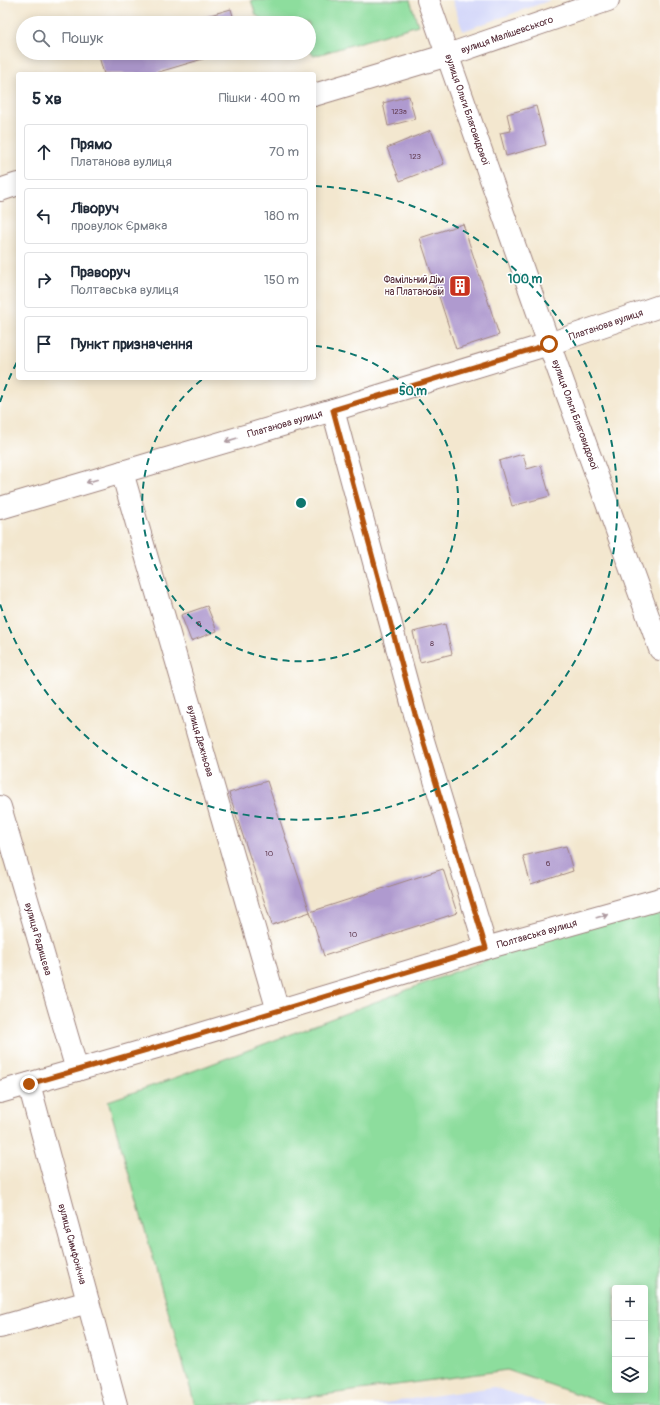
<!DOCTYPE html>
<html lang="uk">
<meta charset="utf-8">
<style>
:root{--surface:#fff;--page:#f6f6f7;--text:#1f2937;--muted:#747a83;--line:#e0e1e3}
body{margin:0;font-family:Pangolin,sans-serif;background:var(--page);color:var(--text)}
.controls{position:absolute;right:12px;bottom:12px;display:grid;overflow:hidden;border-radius:4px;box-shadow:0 2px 10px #0003}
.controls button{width:36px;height:36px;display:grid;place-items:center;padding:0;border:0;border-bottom:1px solid var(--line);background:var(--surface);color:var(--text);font:20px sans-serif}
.stop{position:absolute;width:12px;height:12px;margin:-9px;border:3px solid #b45309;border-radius:50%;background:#fff}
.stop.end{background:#b45309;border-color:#fff;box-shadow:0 1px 4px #0008}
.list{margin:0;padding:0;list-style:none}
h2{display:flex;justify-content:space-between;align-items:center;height:52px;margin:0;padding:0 16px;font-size:17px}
h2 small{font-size:13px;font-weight:400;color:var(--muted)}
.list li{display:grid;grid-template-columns:26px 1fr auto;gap:12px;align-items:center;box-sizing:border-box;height:56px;margin:0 8px 8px;padding:0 8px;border:1px solid var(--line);border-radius:4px}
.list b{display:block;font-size:15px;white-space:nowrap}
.list p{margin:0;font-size:13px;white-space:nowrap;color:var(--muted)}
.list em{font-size:13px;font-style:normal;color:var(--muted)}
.icon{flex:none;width:22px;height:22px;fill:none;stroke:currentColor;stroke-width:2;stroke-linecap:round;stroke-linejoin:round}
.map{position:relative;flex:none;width:660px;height:1405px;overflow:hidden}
.search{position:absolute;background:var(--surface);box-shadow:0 2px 10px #0003;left:16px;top:16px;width:300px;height:44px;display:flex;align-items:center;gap:10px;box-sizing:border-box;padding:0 14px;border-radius:22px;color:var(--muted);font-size:15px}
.panel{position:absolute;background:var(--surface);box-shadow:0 2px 10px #0003;left:16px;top:72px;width:300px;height:308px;border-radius:4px}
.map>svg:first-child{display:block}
.built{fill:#d4d8f9}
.green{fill:#8ddd9d;stroke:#6c7e64;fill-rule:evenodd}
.building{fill:#af9acf}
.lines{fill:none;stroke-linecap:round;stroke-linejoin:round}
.minor-casing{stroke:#9e837d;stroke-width:24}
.minor{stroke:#fff;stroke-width:22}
.oneway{stroke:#ae9aa0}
.route{stroke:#b45309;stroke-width:5}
.ring{fill:none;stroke:#0f766e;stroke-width:2;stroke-dasharray:7 5}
.labels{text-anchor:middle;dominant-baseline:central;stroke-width:3;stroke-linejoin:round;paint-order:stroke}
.number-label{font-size:8px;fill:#633e54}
.street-label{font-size:10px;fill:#4a1f2b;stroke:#fff}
.poi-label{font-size:10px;fill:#4a1f2b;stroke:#fff;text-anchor:end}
.centre{fill:#0f766e;stroke:#fff;stroke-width:2}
.ring-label{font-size:12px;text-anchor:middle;font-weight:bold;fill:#0f766e;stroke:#fff;stroke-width:3;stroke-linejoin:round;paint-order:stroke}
</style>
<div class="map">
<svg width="660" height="1405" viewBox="0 0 660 1405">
<rect width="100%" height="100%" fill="#fff"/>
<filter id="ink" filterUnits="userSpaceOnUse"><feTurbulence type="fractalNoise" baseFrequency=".025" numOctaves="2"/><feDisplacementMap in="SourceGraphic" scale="8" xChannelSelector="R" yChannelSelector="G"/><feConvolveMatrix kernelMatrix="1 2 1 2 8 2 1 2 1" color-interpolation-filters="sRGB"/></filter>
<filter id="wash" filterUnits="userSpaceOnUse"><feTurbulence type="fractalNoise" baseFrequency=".012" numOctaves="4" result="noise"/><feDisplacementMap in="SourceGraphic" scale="16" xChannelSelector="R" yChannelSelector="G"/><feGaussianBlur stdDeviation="0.9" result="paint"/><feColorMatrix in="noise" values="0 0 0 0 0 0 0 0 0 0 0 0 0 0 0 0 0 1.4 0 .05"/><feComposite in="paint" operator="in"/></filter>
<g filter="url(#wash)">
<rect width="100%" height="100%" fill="#f3e7cf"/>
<g class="built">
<polygon points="452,0 551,0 463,31"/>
<polygon points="494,1387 546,1405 371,1405"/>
</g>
<g class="green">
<polygon points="251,0 410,0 418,25 314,56 309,52 309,23 267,23 256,15"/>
<path d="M660 894V1405H609L507 1370 249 1405H195L108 1101 172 1079ZM615 1288H645V1390H615Z"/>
</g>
<g id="blocks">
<g class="building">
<polygon points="231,9 235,23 182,23"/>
<polygon points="98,53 223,53 152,74 104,74"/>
<polygon points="409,96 415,119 388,126 383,103"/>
<polygon points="536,106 546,145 506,156 500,133 511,131 507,114"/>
<polygon points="431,130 444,164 400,181 387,148"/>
<polygon points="463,224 499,335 456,349 420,238"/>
<polygon points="523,454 527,469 541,465 550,496 512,506 499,461"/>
<polygon points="207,606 217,631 191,641 181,615"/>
<polygon points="445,624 452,654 420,662 413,632"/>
<polygon points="267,781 310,912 272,925 229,793"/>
<polygon points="566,846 573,871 531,885 523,856"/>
<polygon points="443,869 457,913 324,956 310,912"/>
</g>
</g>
</g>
<g filter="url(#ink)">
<use href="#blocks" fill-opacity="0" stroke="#9e837d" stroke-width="1"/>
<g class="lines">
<g class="minor-casing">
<g id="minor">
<polyline points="428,0 549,344 660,649"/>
<polyline points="314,95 448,55 608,0"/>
<polyline points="0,190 18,184"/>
<polyline points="333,410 415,714 486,948"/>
<polyline points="122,472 278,1011"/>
<polyline points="0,508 333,410 549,344 660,306"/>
<polyline points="0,807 77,1070"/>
<polyline points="29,1084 116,1405"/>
<polyline points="0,1092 171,1043 486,948 660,899"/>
<polyline points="0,1327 88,1302"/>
</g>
</g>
<use href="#minor" class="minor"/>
</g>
<defs><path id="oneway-shaft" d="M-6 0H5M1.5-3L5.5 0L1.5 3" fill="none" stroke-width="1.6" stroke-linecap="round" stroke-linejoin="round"/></defs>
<g class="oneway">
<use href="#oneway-shaft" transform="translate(231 440) rotate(164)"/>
<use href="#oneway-shaft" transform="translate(92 481) rotate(164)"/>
<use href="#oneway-shaft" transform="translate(602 916) rotate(-16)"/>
</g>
</g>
<g class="lines" filter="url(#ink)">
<polyline class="route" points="29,1084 171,1043 486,948 415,714 333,410 549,344"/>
</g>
<g class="ring">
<path d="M315 346A158 158 0 1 1 204 378"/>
<path d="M0 402A317 317 0 0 1 17 362M315 186A317 317 0 1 1 0 604"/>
</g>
<defs>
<g id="building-square" transform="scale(1.15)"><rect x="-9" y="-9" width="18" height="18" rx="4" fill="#c8321e" stroke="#fff"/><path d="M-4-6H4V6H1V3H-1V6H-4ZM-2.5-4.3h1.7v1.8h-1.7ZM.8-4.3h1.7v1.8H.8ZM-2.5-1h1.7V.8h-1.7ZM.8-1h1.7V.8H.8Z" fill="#fff"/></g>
</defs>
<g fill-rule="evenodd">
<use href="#building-square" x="460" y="286"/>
</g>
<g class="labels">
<g class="number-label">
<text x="399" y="111">123а</text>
<text x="415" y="156">123</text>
<text x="199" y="623">6</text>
<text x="432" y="643">8</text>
<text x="269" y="853">10</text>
<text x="548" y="863">6</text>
<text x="353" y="934">10</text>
</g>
<g class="street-label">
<text transform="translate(507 35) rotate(-19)">вулиця Малішевського</text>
<text transform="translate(467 110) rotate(71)">вулиця Ольги Благовидової</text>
<text transform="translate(606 325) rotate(-19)">Платанова вулиця</text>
<text transform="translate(575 415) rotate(70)">вулиця Ольги Благовидової</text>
<text transform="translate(285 424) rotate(-16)">Платанова вулиця</text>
<text transform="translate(200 741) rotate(74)">вулиця Дежньова</text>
<text transform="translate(537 934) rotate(-16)">Полтавська вулиця</text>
<text transform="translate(38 939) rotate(74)">вулиця Радищєва</text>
<text transform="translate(72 1244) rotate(75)">вулиця Симфонічна</text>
</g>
<g class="poi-label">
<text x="444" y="280">Фамільний Дім<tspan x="444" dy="12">на Платановій</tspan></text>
</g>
</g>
<circle cx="301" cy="503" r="6" class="centre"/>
<g class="ring-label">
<text x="525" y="283">100 m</text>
<text x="413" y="395">50 m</text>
</g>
</svg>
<div class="controls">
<button>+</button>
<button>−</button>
<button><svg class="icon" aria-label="layers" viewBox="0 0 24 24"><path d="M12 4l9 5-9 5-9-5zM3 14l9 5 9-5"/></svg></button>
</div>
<div class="stop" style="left:549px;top:344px"></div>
<div class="stop end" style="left:29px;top:1084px"></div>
<div class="search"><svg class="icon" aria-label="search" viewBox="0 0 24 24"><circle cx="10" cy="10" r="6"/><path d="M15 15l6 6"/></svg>Пошук</div>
<section class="panel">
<h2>5 хв<small>Пішки · 400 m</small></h2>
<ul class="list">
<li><svg class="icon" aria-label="ahead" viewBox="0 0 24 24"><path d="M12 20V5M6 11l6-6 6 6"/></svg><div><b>Прямо</b><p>Платанова вулиця</p></div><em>70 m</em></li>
<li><svg class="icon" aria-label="left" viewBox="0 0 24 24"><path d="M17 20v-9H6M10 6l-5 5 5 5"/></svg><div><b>Ліворуч</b><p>провулок Єрмака</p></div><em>180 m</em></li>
<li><svg class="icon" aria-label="right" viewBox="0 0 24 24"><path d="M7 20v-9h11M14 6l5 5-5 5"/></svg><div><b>Праворуч</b><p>Полтавська вулиця</p></div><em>150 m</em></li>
<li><svg class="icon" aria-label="arrive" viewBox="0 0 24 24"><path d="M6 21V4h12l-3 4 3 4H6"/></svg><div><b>Пункт призначення</b></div></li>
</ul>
</section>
</div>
